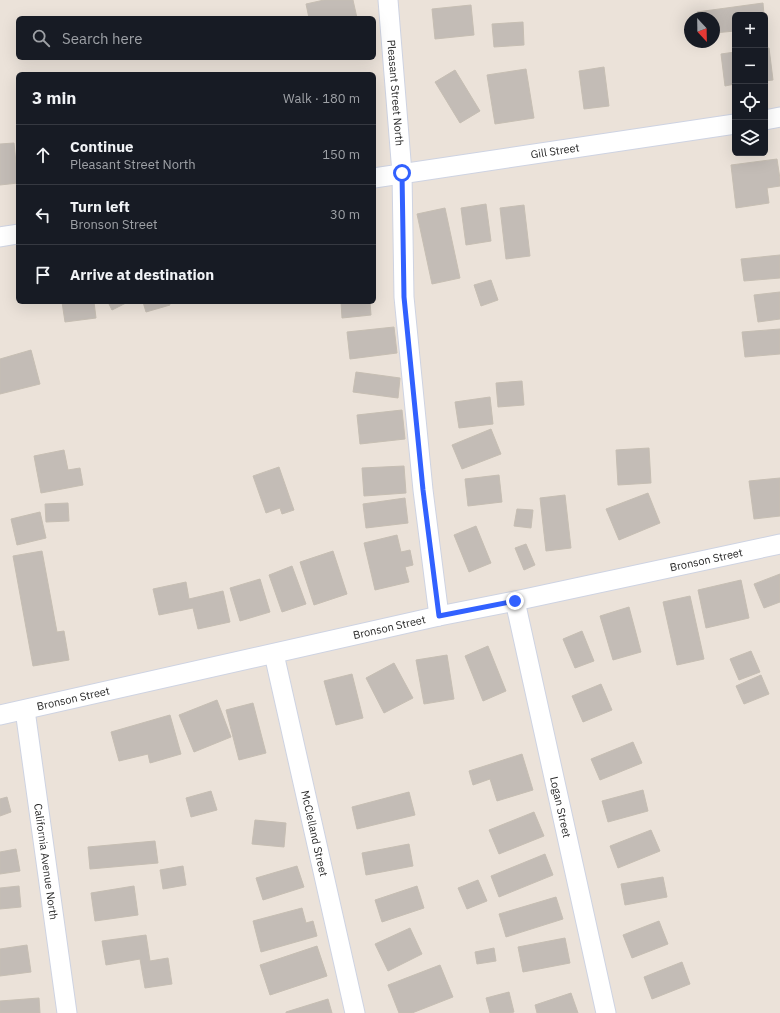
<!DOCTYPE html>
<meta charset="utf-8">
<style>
:root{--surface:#171b24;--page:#242831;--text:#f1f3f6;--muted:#9ea1a6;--line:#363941}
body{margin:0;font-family:"IBM Plex Sans",sans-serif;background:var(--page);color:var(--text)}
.controls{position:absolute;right:12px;top:12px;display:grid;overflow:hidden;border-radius:6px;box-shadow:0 4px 16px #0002}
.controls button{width:36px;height:36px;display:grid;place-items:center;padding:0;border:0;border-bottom:1px solid var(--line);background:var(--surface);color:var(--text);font:20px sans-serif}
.compass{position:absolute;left:684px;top:12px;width:36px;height:36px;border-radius:50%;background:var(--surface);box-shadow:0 4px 16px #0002;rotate:158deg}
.stop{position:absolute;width:12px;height:12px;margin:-9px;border:3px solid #3261ff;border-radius:50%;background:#fff}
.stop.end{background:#3261ff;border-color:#fff;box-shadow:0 1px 4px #0008}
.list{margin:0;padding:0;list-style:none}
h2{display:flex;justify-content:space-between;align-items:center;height:52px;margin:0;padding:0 16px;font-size:17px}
h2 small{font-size:13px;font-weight:400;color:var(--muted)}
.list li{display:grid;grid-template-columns:26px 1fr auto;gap:12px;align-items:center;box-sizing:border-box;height:60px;padding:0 16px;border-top:1px solid var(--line)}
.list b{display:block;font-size:15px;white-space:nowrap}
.list p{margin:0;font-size:13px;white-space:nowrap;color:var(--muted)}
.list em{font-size:13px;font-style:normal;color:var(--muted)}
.icon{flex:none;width:22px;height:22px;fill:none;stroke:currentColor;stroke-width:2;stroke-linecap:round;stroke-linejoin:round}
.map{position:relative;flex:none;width:780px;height:1013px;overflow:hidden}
.search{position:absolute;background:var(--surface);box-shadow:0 4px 16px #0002;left:16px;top:16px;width:360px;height:44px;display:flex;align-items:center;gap:10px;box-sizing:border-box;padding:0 14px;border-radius:6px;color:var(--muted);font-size:15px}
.panel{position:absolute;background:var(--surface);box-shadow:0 4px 16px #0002;left:16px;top:72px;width:360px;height:232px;border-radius:6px}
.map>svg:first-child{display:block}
.building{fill:#c3bcb6;stroke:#c6beb3}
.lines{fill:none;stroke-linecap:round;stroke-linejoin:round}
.minor-casing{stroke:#ced3e2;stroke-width:21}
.minor{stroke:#fff;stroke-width:19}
.route{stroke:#3261ff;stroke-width:5}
.labels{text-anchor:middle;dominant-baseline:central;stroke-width:3;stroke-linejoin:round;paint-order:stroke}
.street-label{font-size:11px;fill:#282828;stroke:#fff}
</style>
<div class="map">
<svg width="780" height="1013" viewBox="0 0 780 1013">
<rect width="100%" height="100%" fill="#ebe2d9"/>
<g class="building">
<polygon points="324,0 353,0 357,18 309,18 306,4"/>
<polygon points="763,3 764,15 735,15 735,31 714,33 714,18 698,18 697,12"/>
<polygon points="471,5 474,35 435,39 432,9"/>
<polygon points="523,22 524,45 494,47 492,24"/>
<polygon points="769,48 773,80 765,81 765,49"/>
<polygon points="735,52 735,84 725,86 721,54"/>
<polygon points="604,67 609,106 584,109 579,71"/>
<polygon points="526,69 534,118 495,124 487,75"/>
<polygon points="455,70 480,111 460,123 435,82"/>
<polygon points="14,143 18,183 0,185 0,144"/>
<polygon points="777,159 780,179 780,186 767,188 769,203 736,208 731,165"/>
<polygon points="486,204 491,241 466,245 461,208"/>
<polygon points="524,205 530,256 506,259 500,208"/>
<polygon points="445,208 460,278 432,284 417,214"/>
<polygon points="780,255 780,278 744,281 741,259"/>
<polygon points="491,280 498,300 481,306 474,285"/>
<polygon points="780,292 780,319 758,322 754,295"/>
<polygon points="62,302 94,302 96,318 65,322"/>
<polygon points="108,302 128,302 112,310"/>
<polygon points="143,302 169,302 170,305 146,312"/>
<polygon points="341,302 370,302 371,315 342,318"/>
<polygon points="394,327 397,353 350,359 347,332"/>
<polygon points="780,329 780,354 745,357 742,332"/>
<polygon points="31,350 40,384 0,394 0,359"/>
<polygon points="356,372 400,378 398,398 353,392"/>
<polygon points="522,381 524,405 498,407 496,383"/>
<polygon points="490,397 493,424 459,428 455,402"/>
<polygon points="402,410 405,439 360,444 357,415"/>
<polygon points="491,429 501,454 462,469 452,445"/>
<polygon points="649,448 651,483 618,485 616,450"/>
<polygon points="64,450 68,470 80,468 83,485 41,493 34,456"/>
<polygon points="404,466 406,493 364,496 362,468"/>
<polygon points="279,467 294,510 282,514 280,508 266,513 253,476"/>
<polygon points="499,475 502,502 468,506 465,479"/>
<polygon points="780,478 780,516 754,519 749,481"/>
<polygon points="648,493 660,523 619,540 606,509"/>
<polygon points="565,495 571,548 546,551 540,498"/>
<polygon points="405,498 408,523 366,528 363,504"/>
<polygon points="68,503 69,521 46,522 45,504"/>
<polygon points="517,509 533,510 531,528 514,526"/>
<polygon points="40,512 46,538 17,545 11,519"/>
<polygon points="476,526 491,563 469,572 454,535"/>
<polygon points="397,535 401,552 410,550 413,565 405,567 409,582 375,590 364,543"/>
<polygon points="526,544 535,565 524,570 515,548"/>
<polygon points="42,551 57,632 64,631 69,660 33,666 13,556"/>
<polygon points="333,551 347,594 314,605 300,562"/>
<polygon points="292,566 306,604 282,612 269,575"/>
<polygon points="780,574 780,602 764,608 754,584"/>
<polygon points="260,579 270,612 240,621 230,588"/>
<polygon points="741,580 749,618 706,628 698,590"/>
<polygon points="186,582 189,599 223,591 230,622 198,629 193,608 159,615 153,589"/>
<polygon points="690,596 704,659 677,665 663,602"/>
<polygon points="629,607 641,652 613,660 600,616"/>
<polygon points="582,631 594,661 575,668 563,639"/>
<polygon points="488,646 506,691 483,701 465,656"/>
<polygon points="751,651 760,672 739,680 730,659"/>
<polygon points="447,655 454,699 424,704 416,660"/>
<polygon points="394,663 413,698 384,713 366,678"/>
<polygon points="352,674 363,718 336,725 324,681"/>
<polygon points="761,675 769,694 744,704 736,686"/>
<polygon points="601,684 612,710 583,722 572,696"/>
<polygon points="217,700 231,737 194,752 179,715"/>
<polygon points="253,703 266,753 239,760 226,710"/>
<polygon points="170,715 181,754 150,763 148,754 119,761 111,732"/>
<polygon points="633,742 642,763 600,780 591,759"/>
<polygon points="522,754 533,790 497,801 490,779 473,785 469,771"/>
<polygon points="643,790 648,811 608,822 602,801"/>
<polygon points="211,791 217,810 191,817 186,798"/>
<polygon points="409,792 415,815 357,829 352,807"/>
<polygon points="7,797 11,812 0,816 0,799"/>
<polygon points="534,812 544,836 499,854 489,830"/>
<polygon points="255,820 286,823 284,847 252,844"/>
<polygon points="651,830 660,851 618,868 610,846"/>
<polygon points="155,841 158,863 90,869 88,847"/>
<polygon points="409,844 413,866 366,875 362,853"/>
<polygon points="16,849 20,871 0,874 0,852"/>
<polygon points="545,854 553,875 499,897 491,876"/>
<polygon points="183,866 186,885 163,889 160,870"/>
<polygon points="297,866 304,887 263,900 256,878"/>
<polygon points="663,877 667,897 625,905 621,884"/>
<polygon points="478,880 487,901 467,909 458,888"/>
<polygon points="19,886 21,907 0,909 0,888"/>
<polygon points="134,886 138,915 95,921 91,893"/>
<polygon points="417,886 424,908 382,922 375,900"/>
<polygon points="556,897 563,919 506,937 499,914"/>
<polygon points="302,908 306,923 313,921 317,936 261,952 253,921"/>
<polygon points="659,921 668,944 632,958 623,935"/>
<polygon points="410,928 422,954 388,971 375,944"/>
<polygon points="146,935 150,961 168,958 172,984 145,988 140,959 106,965 102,941"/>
<polygon points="565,938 570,963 523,972 518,947"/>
<polygon points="27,945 31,972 0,976 0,949"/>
<polygon points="317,946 327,976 270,995 260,965"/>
<polygon points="494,948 496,961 477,964 475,952"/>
<polygon points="682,962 690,984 652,999 644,977"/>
<polygon points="440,965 453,997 412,1013 399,1013 388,985"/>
<polygon points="509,992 514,1012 510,1013 490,1013 486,998"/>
<polygon points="571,993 578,1013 537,1013 535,1005"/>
<polygon points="39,998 40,1013 0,1013 0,1001"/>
<polygon points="328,999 332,1013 286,1013 286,1012"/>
</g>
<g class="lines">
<g class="minor-casing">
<g id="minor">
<path id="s1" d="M388 0 402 173 404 297 423 490 439 616"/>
<polyline points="765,120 780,117"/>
<path id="s2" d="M374 178 735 124"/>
<polyline points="0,237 18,234"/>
<path id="s3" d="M515 601 606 1013"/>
<path id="s4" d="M274 654 355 1013"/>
<path id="s5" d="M25 710 67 1013"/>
<path id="s6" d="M0 715 439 616 515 601 780 544"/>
</g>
</g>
<use href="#minor" class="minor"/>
</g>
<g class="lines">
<polyline class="route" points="402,173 404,297 423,490 439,616 515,601"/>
</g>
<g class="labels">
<g class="street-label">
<text stroke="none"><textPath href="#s1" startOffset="93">Pleasant Street North</textPath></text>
<text stroke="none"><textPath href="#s2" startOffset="183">Gill Street</textPath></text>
<text stroke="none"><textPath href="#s6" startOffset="723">Bronson Street</textPath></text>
<text stroke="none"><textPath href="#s6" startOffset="399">Bronson Street</textPath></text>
<text stroke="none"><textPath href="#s6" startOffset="75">Bronson Street</textPath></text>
<text stroke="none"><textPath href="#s3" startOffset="211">Logan Street</textPath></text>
<text stroke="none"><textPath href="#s4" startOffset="184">McClelland Street</textPath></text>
<text stroke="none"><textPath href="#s5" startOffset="153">California Avenue North</textPath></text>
</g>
</g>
</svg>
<div class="controls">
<button>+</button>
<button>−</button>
<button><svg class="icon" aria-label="locate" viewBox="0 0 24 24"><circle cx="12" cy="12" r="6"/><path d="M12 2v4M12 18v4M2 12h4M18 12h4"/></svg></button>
<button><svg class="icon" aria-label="layers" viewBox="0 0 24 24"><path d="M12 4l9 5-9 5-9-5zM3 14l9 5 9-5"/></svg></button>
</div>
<svg class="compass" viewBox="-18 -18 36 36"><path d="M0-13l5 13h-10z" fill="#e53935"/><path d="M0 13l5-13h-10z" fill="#9ea1a6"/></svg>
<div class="stop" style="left:402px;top:173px"></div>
<div class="stop end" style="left:515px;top:601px"></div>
<div class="search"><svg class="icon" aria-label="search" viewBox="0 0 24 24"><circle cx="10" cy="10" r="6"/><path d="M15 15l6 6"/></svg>Search here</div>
<section class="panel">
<h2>3 min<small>Walk · 180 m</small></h2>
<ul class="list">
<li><svg class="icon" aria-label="ahead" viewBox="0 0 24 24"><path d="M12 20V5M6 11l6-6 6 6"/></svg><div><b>Continue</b><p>Pleasant Street North</p></div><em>150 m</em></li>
<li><svg class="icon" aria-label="left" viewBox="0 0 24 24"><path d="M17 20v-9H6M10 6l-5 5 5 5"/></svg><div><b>Turn left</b><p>Bronson Street</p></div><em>30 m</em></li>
<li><svg class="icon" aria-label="arrive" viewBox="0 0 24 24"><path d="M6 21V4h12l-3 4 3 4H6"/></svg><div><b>Arrive at destination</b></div></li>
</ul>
</section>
</div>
